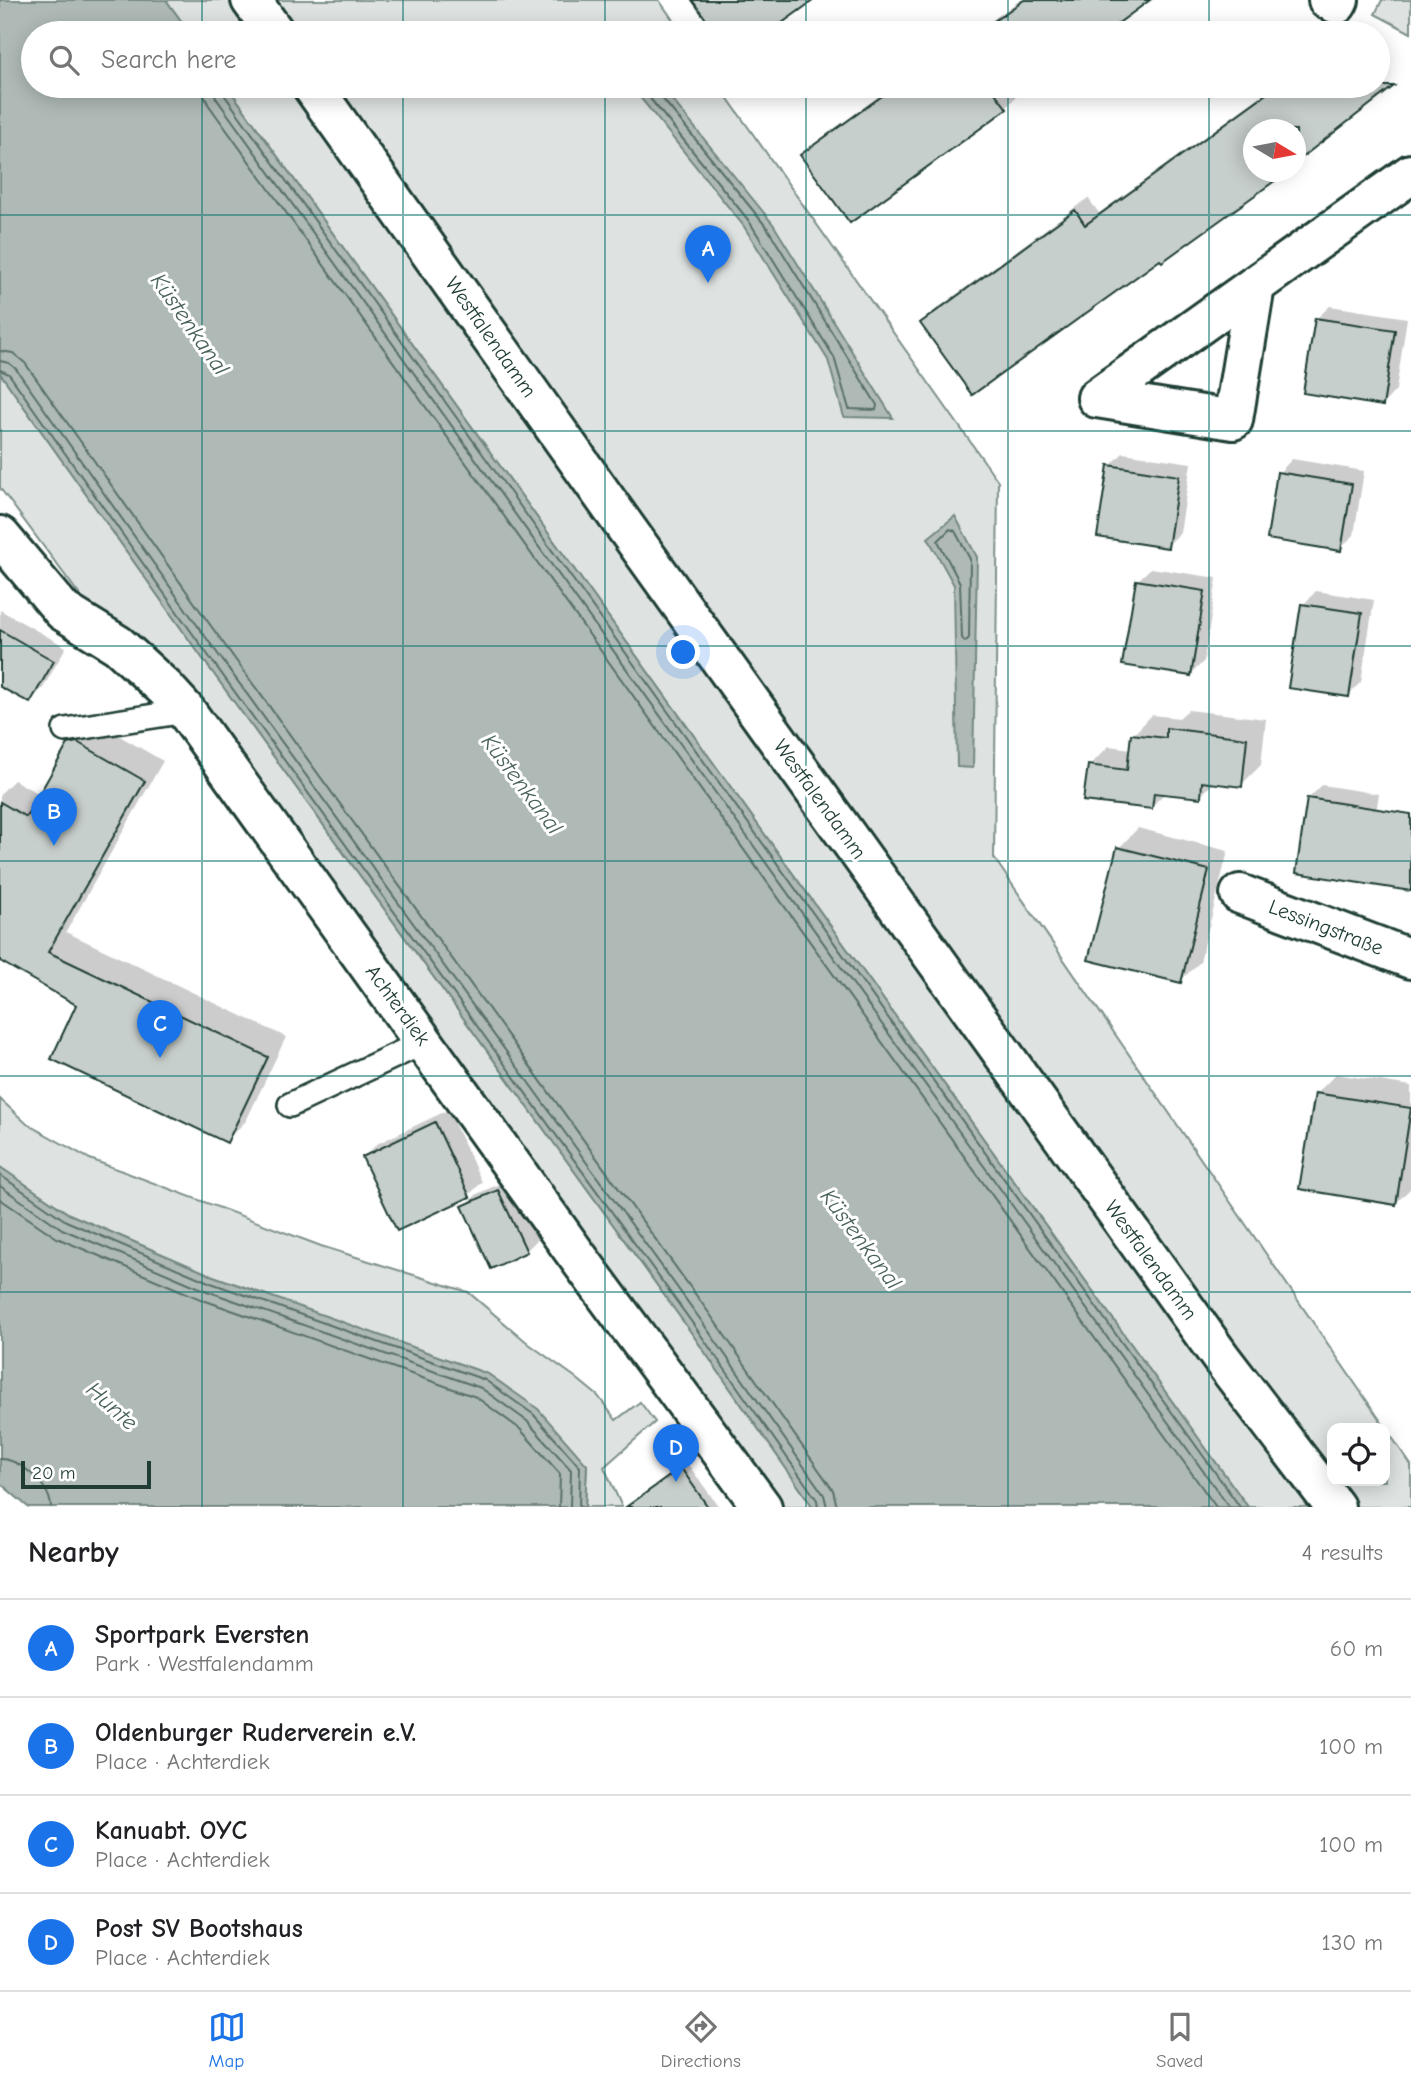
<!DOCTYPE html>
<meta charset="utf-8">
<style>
:root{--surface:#fff;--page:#f6f6f6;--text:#202124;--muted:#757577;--line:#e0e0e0;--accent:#1a73e8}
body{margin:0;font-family:"Comic Neue",sans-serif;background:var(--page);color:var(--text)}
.controls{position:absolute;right:21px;bottom:21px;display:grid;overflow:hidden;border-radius:14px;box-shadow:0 4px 18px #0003}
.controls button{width:63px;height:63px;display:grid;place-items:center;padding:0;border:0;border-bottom:2px solid var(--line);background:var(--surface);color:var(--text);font:35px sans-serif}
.compass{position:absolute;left:1243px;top:119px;width:63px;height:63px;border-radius:50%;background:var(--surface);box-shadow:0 4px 18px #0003;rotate:100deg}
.scale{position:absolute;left:21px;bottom:18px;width:130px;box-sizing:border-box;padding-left:7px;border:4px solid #1f3d34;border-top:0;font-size:19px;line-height:24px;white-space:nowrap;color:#1f3d34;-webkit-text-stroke:5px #fff;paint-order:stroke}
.you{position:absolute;left:684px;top:653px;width:24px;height:24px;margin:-18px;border:5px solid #fff;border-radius:50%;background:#1a73e8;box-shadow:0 0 0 10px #1a73e833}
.badge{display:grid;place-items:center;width:46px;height:46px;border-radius:50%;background:var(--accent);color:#fff;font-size:23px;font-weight:700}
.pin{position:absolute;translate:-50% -58px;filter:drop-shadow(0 2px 4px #0008)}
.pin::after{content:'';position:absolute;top:37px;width:24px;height:21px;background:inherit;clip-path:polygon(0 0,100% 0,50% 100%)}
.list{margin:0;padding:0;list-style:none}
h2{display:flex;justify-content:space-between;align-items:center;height:91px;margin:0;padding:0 28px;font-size:30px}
h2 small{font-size:23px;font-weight:400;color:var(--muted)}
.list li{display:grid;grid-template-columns:46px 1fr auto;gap:21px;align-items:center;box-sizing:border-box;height:98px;padding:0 28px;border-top:2px solid var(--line)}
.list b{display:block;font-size:26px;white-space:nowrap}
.list p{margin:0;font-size:23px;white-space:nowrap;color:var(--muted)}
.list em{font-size:23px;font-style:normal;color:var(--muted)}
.icon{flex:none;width:38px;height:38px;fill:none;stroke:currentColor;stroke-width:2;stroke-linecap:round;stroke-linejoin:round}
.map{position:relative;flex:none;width:1411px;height:1507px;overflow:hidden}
.search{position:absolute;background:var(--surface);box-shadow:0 4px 18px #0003;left:21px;right:21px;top:21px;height:77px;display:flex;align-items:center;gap:18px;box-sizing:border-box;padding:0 24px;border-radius:38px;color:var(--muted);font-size:26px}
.sheet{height:483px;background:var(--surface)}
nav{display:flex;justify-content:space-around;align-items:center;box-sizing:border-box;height:98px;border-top:2px solid var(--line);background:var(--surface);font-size:19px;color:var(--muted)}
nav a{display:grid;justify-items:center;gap:4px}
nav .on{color:var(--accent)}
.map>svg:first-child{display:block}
.green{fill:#dee3e2;stroke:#7e908b;stroke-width:2;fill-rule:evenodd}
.water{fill:#afbab7;stroke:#758883;stroke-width:2}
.shadow{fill:#0003}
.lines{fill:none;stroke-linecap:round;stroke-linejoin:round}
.shore{stroke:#596f68;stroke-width:2}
.building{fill:#c7cfcc;stroke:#1f3d34;stroke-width:2}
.lane-casing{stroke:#1f3d34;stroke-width:28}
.street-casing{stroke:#1f3d34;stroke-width:44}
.secondary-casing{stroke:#1f3d34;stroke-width:44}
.lane{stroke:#fff;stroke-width:23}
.street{stroke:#fff;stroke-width:38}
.secondary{stroke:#fff;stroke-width:38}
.grid{fill:none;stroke:#0f766e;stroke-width:2;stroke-opacity:0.55}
.labels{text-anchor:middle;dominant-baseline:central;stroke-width:6;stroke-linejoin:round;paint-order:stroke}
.street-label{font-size:21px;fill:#1f3d34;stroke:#fff}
.water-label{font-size:23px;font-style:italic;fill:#4a625b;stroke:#fff}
</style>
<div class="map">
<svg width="1411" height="1507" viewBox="0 0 1411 1507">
<rect width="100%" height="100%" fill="#fff"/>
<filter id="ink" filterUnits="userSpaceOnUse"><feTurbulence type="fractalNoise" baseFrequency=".0143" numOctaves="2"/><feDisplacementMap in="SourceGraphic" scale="14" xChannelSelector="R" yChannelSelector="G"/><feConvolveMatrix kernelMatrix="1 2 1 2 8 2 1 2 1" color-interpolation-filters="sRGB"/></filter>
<g filter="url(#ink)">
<g class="green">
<polygon points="166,0 659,0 682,33 190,33"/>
<polygon points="1382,0 1411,0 1411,33 1375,14"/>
<path d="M227 86H719L998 481 994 858 1411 1465V1507H1248ZM1332 1428H1385V1481H1332Z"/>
<polygon points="0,373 190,641 688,1328 813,1507 759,1507 0,488"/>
<polygon points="0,1099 27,1124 90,1159 321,1246 468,1292 529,1344 575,1377 598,1396 616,1420 640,1402 655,1422 604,1467 622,1507 585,1507 587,1465 488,1374 213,1276 69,1214 0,1167"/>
</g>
<g class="water">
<polygon points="0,0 166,0 190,33 33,33 33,86 227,86 1248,1507 813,1507 688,1328 190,641 0,373"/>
<polygon points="631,86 661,86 773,224 893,418 844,417 828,360 743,225"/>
<polygon points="955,516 977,557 973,768 957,767 954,585 928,538"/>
<polygon points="0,1167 69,1214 213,1276 488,1374 538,1409 587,1465 585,1507 28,1507 0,1483"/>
</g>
<g class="shadow">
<polygon points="1020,0 1147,0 1102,33 965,33 972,29 975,33"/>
<polygon points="1378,79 1384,88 1371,101 1296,160 1296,130 1254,130 1254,172 1281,172 1275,178 1160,258 922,323 935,310 1088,198 1099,213 1265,93 1263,91 1268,86 1378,86"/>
<polygon points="893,86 1029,86 1018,94 1006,108 803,155 816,142"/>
<polygon points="1330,306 1407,318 1396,390 1383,404 1316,319"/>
<polygon points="1123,453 1191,463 1180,533 1167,546 1110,466"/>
<polygon points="1292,459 1364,471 1354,535 1340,549 1279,473"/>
<polygon points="1151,568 1217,578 1204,661 1191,674 1137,581"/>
<polygon points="1316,591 1374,600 1361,682 1348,695 1303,605"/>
<polygon points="0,610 66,647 43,688 30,701 0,685"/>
<polygon points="1188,710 1266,719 1261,765 1241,785 1215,782 1200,796 1166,792 1151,807 1089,766 1109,746 1131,749 1133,735 1152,715 1179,718"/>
<polygon points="97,723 163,761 66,932 286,1037 246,1121 226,1141 79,1004 0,959 0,794 14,780 41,795 70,745 90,725"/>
<polygon points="1322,785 1379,794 1367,867 1309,798"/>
<polygon points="1138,828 1228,851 1200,962 1180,981 1119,848"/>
<polygon points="1336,1074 1411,1086 1411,1188 1396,1203 1316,1094"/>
<polygon points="448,1110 482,1182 469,1195 364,1157 377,1144"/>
<polygon points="512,1178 539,1238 526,1251 464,1207 477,1194"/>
<polygon points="687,1463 719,1507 650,1507 643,1497"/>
</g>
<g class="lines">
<g class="shore">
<polyline points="203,86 204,95 208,104 1216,1507"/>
<polyline points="213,86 216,98 1229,1507"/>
<polyline points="222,86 223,93 1240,1507"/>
<polyline points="640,86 749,221 834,357 849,409 876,410 877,405 768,229 658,93 656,86"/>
<polyline points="0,351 13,353 25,363 211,626 709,1313 833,1490 837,1507"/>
<polyline points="0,361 9,363 16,369 202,632 700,1319 824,1495 827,1507"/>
<polyline points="0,370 9,374 195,637 693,1324 817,1500 818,1507"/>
<polygon points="950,529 955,531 970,559 969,638 965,642 962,638 960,583 938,541"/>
<polyline points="0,1175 66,1221 211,1283 485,1380 533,1414 580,1467 579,1507"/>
<polyline points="0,1186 62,1229 207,1291 481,1388 527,1421 571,1470 570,1507"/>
<polyline points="0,1199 57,1238 203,1300 476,1397 520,1429 560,1474 559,1507"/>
<path d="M0 1459C21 1459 50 1486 51 1507"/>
</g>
</g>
<g class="building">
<polygon points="692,0 814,0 768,33 716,33"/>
<polygon points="1024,0 1150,0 1105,33 977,33"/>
<polygon points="896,86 990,86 1007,109 850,223 800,155"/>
<polygon points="1277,86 1394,86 1296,162 1296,130 1254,130 1254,172 1284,172 1275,178 1276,180 1162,262 1160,260 972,395 920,323 1075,210 1085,225"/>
<polygon points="1315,318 1395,330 1383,406 1303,393"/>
<polygon points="1108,465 1179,476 1168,548 1097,537"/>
<polygon points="1277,472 1352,484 1341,551 1267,539"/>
<polygon points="1136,580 1205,591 1191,676 1122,665"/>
<polygon points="1301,604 1362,613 1349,697 1288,688"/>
<polygon points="0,630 54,661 30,703 0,687"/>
<polygon points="1166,728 1247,738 1242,787 1202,782 1201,798 1154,793 1152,809 1083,801 1088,765 1127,770 1131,734 1166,738"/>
<polygon points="77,742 145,781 48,952 268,1057 227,1143 51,1059 76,1005 0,961 0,802 26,817 68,744"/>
<polygon points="1307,798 1411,814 1411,891 1296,873"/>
<polygon points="1117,847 1209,870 1181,983 1088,960"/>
<polygon points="1315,1093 1411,1108 1396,1205 1299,1189"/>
<polygon points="435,1122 470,1197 397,1231 362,1157"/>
<polygon points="498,1190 527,1252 491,1269 462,1206"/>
<polygon points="681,1468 708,1507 626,1507"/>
</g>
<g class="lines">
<g class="lane-casing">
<g id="lane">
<polyline points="65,730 186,711"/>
<polyline points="290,1105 424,1042"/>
</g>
</g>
<g class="street-casing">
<g id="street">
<polyline points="1328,0 1337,4 1339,0"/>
<polyline points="1255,286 1233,420 1097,398 1411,174"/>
<polyline points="0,536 63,611 118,645 165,688 186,711 572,1249 762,1507"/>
<polyline points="1240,894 1411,959"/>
</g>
</g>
<g class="secondary-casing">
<g id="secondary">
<polyline points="251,0 275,33"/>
<polyline points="312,86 616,514 1221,1358 1335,1507"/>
</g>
</g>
<use href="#lane" class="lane"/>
<use href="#street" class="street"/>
<use href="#secondary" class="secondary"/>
</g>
</g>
<path class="grid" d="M202 0V33M403 0V33M605 0V33M806 0V33M1008 0V33M1209 0V33M202 86V1507M403 86V1507M605 86V1507M806 86V1507M1008 86V1507M1209 86V1507M0 215H1411M0 431H1411M0 646H1411M0 861H1411M0 1076H1411M0 1292H1411"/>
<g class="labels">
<g class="street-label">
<text transform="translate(491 337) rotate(55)">Westfalendamm</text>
<text transform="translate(820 799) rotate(54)">Westfalendamm</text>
<text transform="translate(1326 927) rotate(21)">Lessingstraße</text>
<text transform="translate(398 1005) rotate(54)">Achterdiek</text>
<text transform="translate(1151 1260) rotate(54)">Westfalendamm</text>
</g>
<g class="water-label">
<text transform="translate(190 324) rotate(55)">Küstenkanal</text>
<text transform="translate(522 784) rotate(53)">Küstenkanal</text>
<text transform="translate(861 1239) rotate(53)">Küstenkanal</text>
<text transform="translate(112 1406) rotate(42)">Hunte</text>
</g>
</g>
</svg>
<div class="controls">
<button><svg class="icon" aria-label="locate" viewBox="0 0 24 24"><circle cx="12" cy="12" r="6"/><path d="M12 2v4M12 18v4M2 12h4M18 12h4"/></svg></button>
</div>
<svg class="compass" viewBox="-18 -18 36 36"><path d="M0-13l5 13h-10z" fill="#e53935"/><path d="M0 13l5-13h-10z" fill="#757577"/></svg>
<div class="scale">20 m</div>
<div class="you"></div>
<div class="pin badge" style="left:708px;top:283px">A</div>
<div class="pin badge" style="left:54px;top:846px">B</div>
<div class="pin badge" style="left:160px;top:1058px">C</div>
<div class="pin badge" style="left:676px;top:1482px">D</div>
<div class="search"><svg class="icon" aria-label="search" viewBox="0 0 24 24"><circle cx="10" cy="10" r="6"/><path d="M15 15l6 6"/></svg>Search here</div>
</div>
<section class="sheet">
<h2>Nearby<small>4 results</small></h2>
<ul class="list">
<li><span class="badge">A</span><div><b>Sportpark Eversten</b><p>Park · Westfalendamm</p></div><em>60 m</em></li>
<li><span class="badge">B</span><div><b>Oldenburger Ruderverein e.V.</b><p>Place · Achterdiek</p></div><em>100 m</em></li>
<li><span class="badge">C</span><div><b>Kanuabt. OYC</b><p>Place · Achterdiek</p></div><em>100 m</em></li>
<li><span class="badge">D</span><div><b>Post SV Bootshaus</b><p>Place · Achterdiek</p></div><em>130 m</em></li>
</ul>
</section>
<nav>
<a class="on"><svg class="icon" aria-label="map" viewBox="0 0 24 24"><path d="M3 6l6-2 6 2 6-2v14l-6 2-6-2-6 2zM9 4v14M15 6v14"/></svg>Map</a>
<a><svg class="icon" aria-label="directions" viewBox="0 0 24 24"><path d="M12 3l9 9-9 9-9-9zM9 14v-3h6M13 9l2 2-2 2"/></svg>Directions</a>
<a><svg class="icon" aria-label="saved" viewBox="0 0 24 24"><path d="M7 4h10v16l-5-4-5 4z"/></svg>Saved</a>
</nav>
